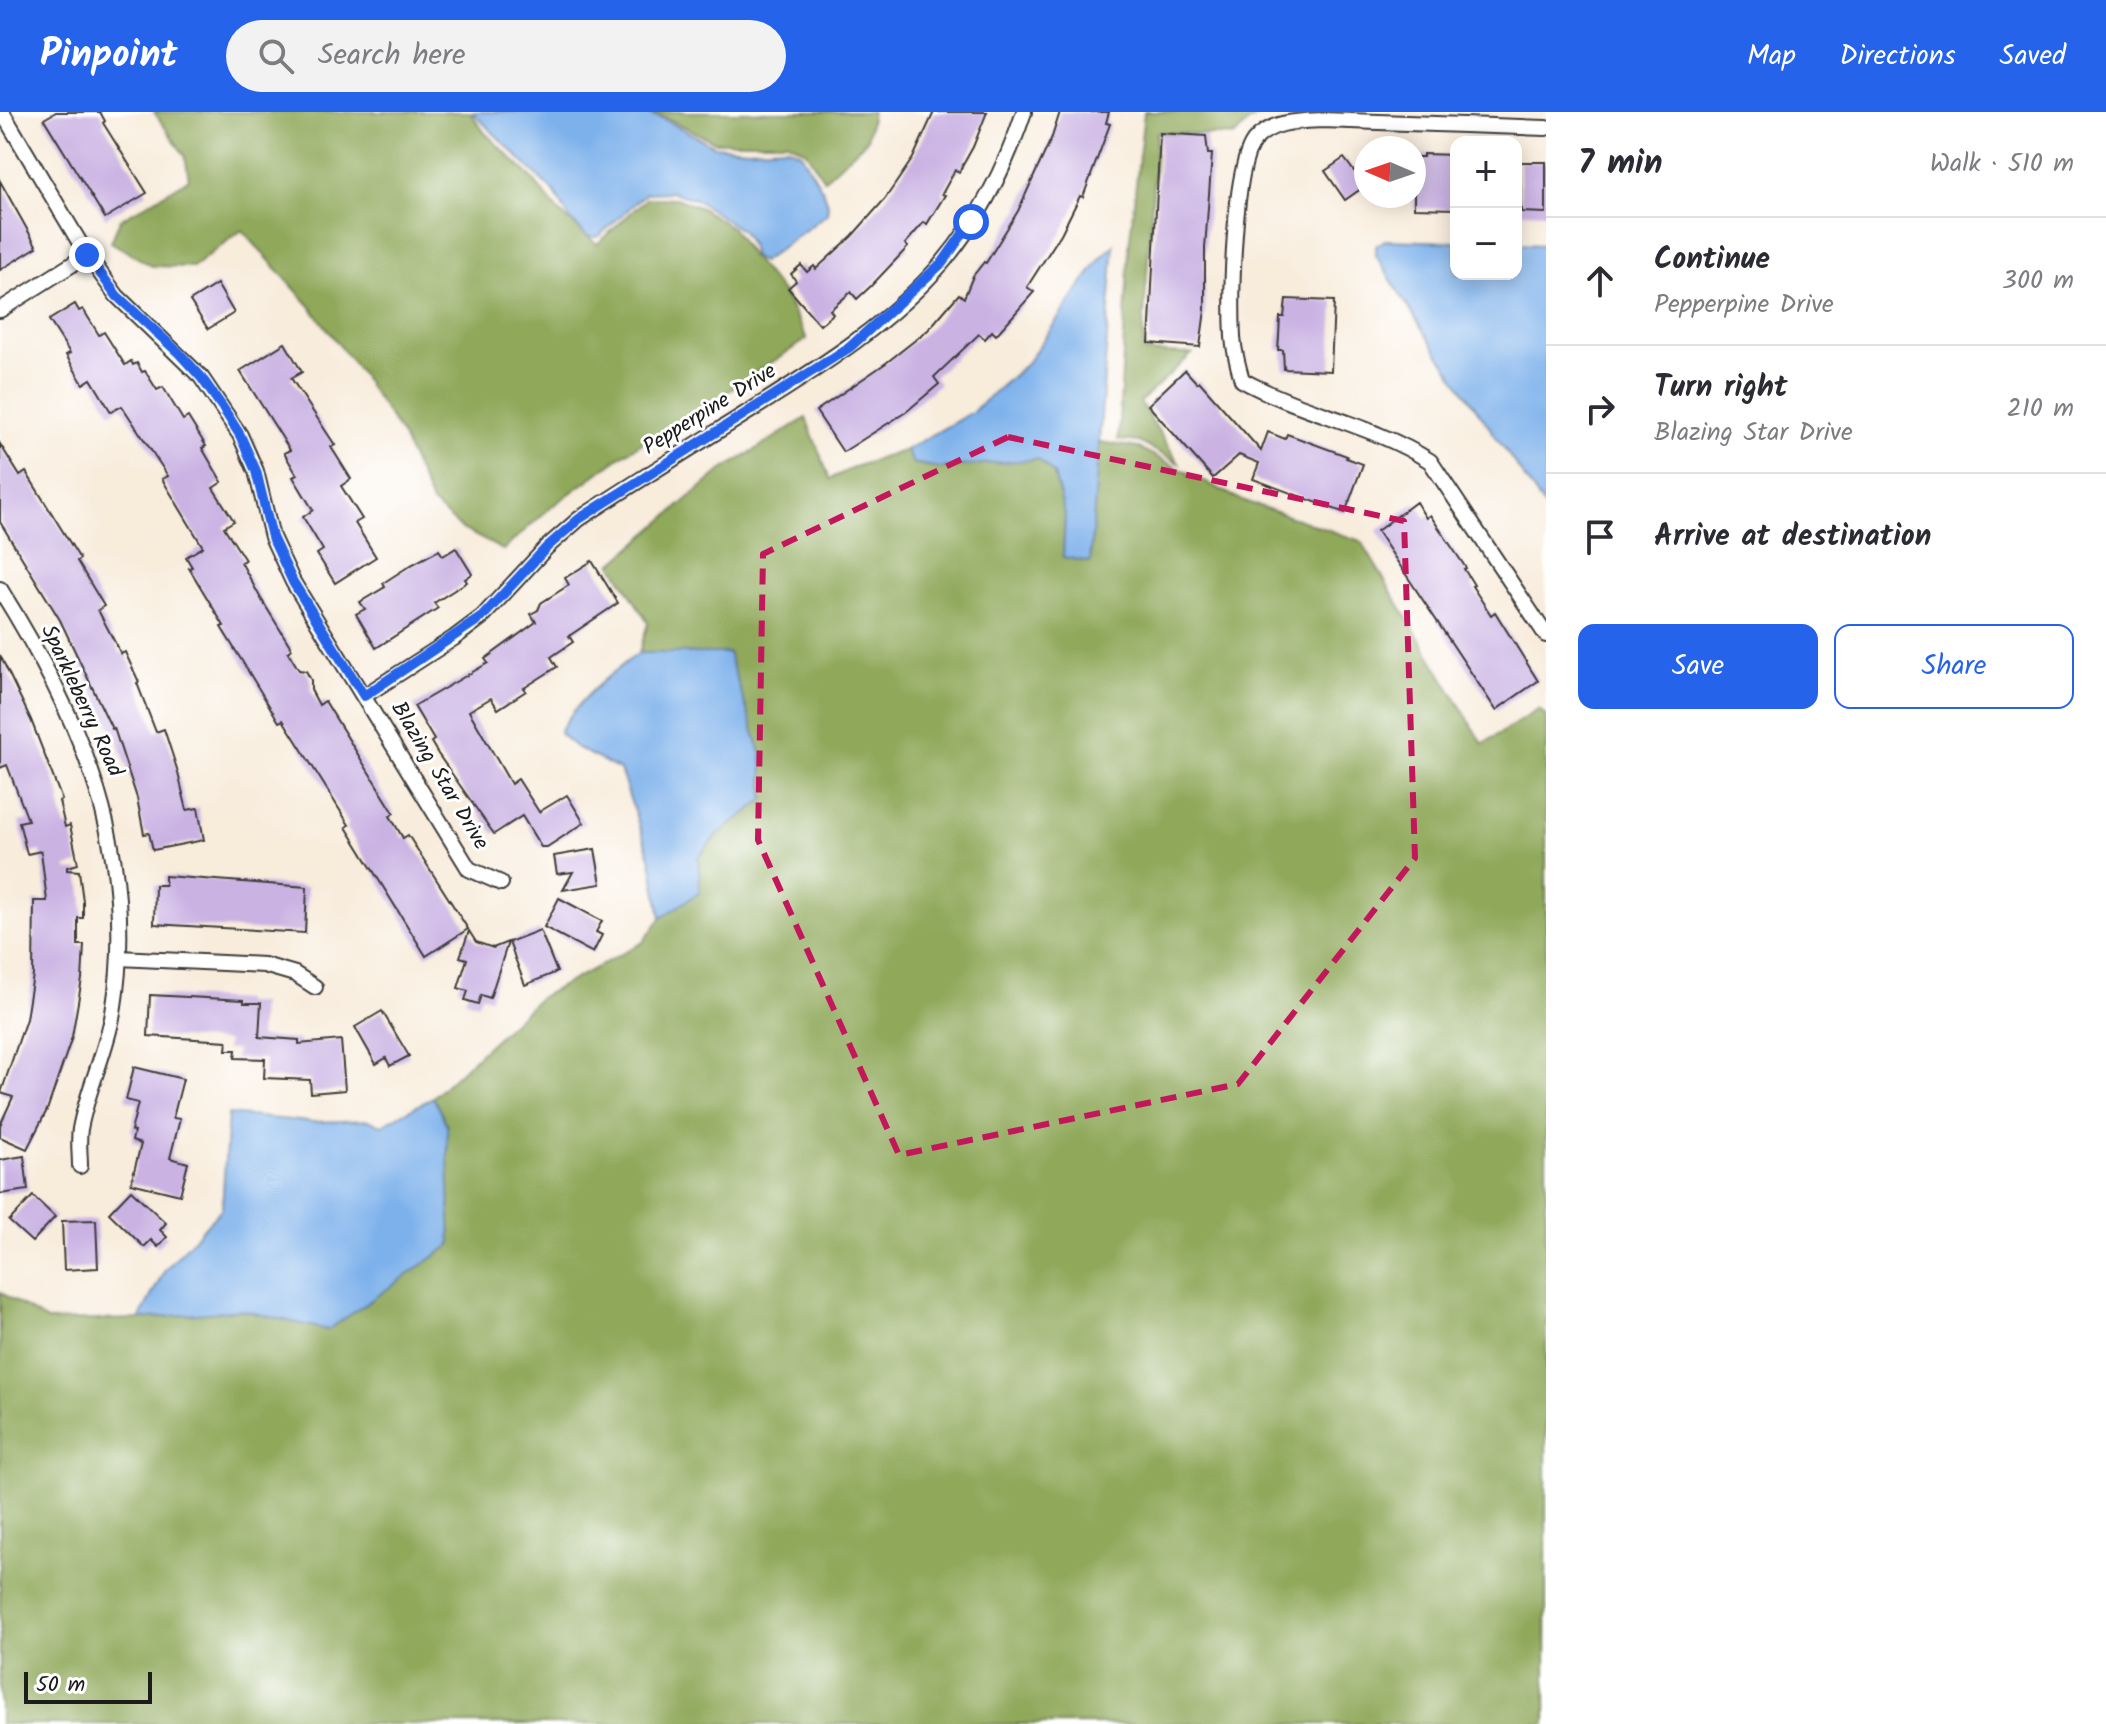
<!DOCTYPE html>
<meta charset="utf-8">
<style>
:root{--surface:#fff;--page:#f2f2f3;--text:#2b2b33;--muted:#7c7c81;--line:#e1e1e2;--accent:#2563eb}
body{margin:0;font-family:Kalam,sans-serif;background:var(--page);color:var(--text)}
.controls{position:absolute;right:24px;top:24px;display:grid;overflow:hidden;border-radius:16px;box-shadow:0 4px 20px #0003}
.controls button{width:72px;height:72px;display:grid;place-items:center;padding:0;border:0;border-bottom:2px solid var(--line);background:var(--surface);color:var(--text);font:40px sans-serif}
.compass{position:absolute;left:1354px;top:24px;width:72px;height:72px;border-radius:50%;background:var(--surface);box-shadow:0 4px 20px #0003;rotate:272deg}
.scale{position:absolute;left:24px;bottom:20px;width:128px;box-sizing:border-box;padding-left:8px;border:4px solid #1c1c1c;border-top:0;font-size:22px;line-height:28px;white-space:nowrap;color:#1c1c1c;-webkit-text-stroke:6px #fff;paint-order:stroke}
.stop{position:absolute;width:24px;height:24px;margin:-18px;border:6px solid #2563eb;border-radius:50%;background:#fff}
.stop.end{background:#2563eb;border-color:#fff;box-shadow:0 2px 8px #0008}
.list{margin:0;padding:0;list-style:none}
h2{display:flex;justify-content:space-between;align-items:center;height:104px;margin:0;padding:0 32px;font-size:34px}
h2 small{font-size:26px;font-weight:400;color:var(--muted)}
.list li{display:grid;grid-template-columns:52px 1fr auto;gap:24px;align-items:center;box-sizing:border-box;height:128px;padding:0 32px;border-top:2px solid var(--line)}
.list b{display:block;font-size:30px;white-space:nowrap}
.list p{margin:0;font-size:26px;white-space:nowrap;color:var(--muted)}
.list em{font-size:26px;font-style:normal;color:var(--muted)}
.actions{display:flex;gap:16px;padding:24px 32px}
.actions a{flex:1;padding:18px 0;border:2px solid var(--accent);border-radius:16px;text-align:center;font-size:28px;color:var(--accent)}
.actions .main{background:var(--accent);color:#fff}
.icon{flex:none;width:44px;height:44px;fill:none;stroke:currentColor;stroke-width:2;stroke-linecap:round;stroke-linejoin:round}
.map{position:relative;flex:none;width:1546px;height:1612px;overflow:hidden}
header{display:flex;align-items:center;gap:48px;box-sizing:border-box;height:112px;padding:0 40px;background:var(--accent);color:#fff}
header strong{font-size:38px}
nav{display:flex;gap:44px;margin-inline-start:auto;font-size:28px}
.search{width:560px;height:72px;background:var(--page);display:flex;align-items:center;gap:20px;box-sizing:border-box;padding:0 28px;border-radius:44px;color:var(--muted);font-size:30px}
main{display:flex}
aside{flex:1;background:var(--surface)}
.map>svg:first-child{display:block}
.forest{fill:#8fa85a;stroke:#56623b;stroke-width:2}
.water{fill:#7db1eb;stroke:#4c6684;stroke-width:2}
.building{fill:#cab2e3}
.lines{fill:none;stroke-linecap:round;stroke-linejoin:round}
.street-casing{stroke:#3d3b39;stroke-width:18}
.street{stroke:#fff;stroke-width:14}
.route{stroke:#2563eb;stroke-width:10}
.marked{fill:none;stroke:#c2185b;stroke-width:6;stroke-dasharray:16 10;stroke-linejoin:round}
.labels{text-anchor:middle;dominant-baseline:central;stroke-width:6;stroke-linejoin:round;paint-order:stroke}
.street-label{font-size:22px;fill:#1c1c1c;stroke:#fff}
</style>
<header>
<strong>Pinpoint</strong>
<div class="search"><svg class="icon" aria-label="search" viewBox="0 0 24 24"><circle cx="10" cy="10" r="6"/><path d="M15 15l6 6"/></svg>Search here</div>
<nav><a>Map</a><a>Directions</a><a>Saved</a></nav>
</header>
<main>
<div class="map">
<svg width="1546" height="1612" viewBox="0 0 1546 1612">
<rect width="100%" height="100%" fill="#fff"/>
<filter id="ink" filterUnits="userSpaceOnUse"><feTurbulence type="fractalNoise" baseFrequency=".0125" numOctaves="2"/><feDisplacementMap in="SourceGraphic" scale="16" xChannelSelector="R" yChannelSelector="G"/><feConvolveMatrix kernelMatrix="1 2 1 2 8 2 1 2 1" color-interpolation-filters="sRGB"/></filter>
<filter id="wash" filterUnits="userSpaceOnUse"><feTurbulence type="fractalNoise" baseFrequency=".006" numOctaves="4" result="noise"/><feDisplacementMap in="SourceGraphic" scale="32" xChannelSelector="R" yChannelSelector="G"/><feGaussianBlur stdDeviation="1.8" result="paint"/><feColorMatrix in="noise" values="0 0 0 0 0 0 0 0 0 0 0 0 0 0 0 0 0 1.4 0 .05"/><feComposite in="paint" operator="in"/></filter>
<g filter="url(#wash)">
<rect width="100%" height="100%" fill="#f8ecdb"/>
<g class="forest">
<polygon points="154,0 470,0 485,21 530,64 560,101 597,132 647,86 676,86 701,96 732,116 751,144 784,182 807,227 723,283 624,342 550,396 503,438 462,417 432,391 401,322 358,258 310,194 242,118 193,155 152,154 111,130 120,108 189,67 185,44"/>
<polygon points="649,0 872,0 867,28 824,68 806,39 788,30 715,30 667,6"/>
<polygon points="1144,0 1265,0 1247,11 1235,24 1157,20 1143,219 1145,240 1192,242 1140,290 1179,351 1139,330 1118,328 1129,135"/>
<polygon points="806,306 830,367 857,354 906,338 913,351 939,356 1038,346 1054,362 1065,403 1063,445 1090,450 1099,330 1139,336 1239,387 1361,429 1483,632 1539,597 1546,604 1546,1612 0,1612 0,1180 47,1209 139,1207 241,1198 328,1218 447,1013 433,985 539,886 642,831 661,806 699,780 698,745 717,723 764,687 728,541 639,541 648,511 612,452 718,361"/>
</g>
<g class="water">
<polygon points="472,0 641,0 664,7 714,34 748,37 788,35 801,41 824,81 828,92 827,102 762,150 753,145 750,132 742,119 695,87 672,80 646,81 598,125 587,124 570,107 555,81"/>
<polygon points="1385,128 1456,130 1456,162 1516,162 1516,132 1546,133 1546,397 1431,231 1376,144 1376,134"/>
<polygon points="1114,133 1090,450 1063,445 1065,403 1054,362 1038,347 939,356 913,351 906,338 972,300 1027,251 1100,147"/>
<path d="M639 541H728L762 644 764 687 717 723 698 745 700 780 661 806 651 748 620 658 577 636 559 621C577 588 609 562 639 541Z"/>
<polygon points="433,985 447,1013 451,1133 328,1218 241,1198 139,1207 165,1158 222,1096 228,1002 312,1010 368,1008 382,1013"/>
</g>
<g id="blocks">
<g class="building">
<polygon points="56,0 100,0 105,9 103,11 147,81 105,106 44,7"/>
<polygon points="934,0 987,0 973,35 959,60 955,58 942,82 945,83 927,112 924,110 905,132 908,135 871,174 857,187 851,180 830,198 833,202 820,213 788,176 796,169 791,162 801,153 807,160 814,154 816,157 852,124 885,87 913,46"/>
<polygon points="1060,0 1109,0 1106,11 1110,12 1083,85 1080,84 1061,122 1027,175 1034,180 996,223 992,219 985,227 979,222 934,265 939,272 906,300 843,340 816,299 886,251 928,218 959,182 964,186 973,164 984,150 986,151 1018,99 1052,25"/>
<polygon points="1160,21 1206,24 1208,42 1212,42 1205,136 1205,198 1200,235 1149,231"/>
<polygon points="1423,42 1456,43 1456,97 1414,96 1414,45 1423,45"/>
<polygon points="1344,46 1365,74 1345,88 1325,59"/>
<polygon points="1520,50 1546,50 1546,101 1521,100"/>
<polygon points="0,69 37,135 0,158"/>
<polygon points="217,172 234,201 208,217 190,189"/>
<polygon points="1286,187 1334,189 1331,259 1284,257 1283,238 1278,238 1279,224 1280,205 1284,205"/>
<polygon points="75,192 79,199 83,197 99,223 104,220 125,253 131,249 133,253 137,251 142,260 145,259 157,278 163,275 183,308 188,305 206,334 202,336 222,370 213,376 234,409 224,415 245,448 241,450 260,485 292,537 288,540 299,558 306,559 311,568 311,578 319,593 325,589 394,701 390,704 403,726 408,723 468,817 426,844 346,715 349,713 328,679 283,608 279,610 242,549 221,515 224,514 189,456 192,455 186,445 203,435 162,367 168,364 122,294 111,300 91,267 83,272 66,243 70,241 49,208"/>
<polygon points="285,231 302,260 291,266 335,333 331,335 351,367 341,374 362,407 355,411 376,445 335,471 317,442 323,438 303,405 313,398 293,365 297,363 284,341 290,338 240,259"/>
<polygon points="1185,258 1197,271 1199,269 1261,339 1268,320 1285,327 1287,322 1347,344 1346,346 1363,352 1345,401 1253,367 1259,351 1239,343 1213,366 1148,293"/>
<polygon points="0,332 20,364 26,360 80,447 77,449 104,494 98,498 121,542 125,540 139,570 137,571 156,620 164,617 177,657 187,698 198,696 204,728 153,738 149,721 144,722 137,686 114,616 112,617 60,508 0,410"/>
<polygon points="1416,390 1426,406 1430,403 1466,456 1464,457 1474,473 1472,474 1491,503 1495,500 1538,569 1496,598 1377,419"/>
<polygon points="456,436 472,462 465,467 467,470 434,491 438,496 376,536 356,502 365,497 360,490 385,475 383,471 411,453 439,438 443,444"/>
<polygon points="592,449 618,491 569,524 573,530 551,545 557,555 524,576 526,579 498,597 491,586 469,599 511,672 518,667 539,700 567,683 584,711 547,735 541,735 522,704 494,722 438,642 431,630 434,628 414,594 488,551 485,547 536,510 531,502 538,498 541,491 569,473 565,466"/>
<polygon points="0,543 31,608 62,688 59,689 65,715 70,713 78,752 67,755 67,758 79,759 83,789 83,806 78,806 78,833 84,833 82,867 72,925 47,998 27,1037 0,1025 0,1013 13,985 1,981 26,907 33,863 34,789 47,789 41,739 27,742 19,710 28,708 7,653 0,656"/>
<polygon points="595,737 601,772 563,778 573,760 557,762 554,744"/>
<polygon points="165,764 307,775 305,821 154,812 155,773 165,773"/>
<polygon points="559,786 602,809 596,820 602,823 593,841 544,815"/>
<polygon points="540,818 557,860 525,873 509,830"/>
<polygon points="469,819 476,830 493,836 508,830 490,886 481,883 478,892 465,888 468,879 458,876 467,847 460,845"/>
<polygon points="150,883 244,888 244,891 261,891 259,925 299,928 299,932 341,928 345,978 311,981 310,968 264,966 265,947 235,946 236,938 226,938 227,929 148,924"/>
<polygon points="382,899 409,944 390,954 386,946 376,952 355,915"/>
<polygon points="134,955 183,967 173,1006 180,1007 170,1046 188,1051 180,1083 131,1071 141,1032 132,1029 134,1020 131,1019 138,991 126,988"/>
<polygon points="24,1044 28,1078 0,1082 0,1048"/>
<polygon points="131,1078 166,1111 160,1118 167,1125 158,1135 151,1128 144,1135 109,1101"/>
<polygon points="33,1084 55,1105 32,1130 9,1109"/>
<polygon points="96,1108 98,1156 64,1158 62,1109"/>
</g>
</g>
</g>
<g filter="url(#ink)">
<use href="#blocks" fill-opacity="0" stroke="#3d3b39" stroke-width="2"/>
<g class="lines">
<g class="street-casing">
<g id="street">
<polyline points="2,0 87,143 117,184 201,265 240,323 256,359 272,425 293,470 469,757 501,771"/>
<path d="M1546 16 1322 8C1299 9 1270 9 1254 29 1233 56 1231 188 1233 225 1234 239 1238 254 1242 268 1302 301 1372 312 1430 349L1546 523"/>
<polyline points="0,198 87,143"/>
<path d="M0 477C83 610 139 741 113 901 106 941 87 978 80 1017 78 1029 80 1042 80 1054"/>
<path d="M364 584 454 526 482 505 547 435 579 407C634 371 689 337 745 302 815 258 888 214 943 150 980 106 1006 54 1024 0"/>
<polyline points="119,846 264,853 295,862 315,875"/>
</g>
</g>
<use href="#street" class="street"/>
</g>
</g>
<g class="lines" filter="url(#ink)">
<polyline class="route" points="87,143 117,184 179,241 201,265 223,296 240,323 256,359 272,425 293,470 364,584 482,505 547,435 579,407 850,235 943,150 971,110"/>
</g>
<path class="marked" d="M1008 325 1404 409 1415 746 1238 972 899 1043 758 728 763 442Z"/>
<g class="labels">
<g class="street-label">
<text transform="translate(710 298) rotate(-32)">Pepperpine Drive</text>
<text transform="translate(81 589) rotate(65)">Sparkleberry Road</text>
<text transform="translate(439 664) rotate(59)">Blazing Star Drive</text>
</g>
</g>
</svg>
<div class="controls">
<button>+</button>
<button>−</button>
</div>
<svg class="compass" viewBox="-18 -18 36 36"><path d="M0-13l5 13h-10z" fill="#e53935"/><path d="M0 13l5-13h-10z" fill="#7c7c81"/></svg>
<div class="scale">50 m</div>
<div class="stop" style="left:971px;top:110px"></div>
<div class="stop end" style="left:87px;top:143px"></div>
</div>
<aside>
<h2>7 min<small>Walk · 510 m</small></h2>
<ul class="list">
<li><svg class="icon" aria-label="ahead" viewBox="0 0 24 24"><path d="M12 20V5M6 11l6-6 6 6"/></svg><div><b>Continue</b><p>Pepperpine Drive</p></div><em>300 m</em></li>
<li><svg class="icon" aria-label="right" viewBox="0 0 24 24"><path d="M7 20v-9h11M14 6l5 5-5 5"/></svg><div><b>Turn right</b><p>Blazing Star Drive</p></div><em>210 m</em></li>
<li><svg class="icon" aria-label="arrive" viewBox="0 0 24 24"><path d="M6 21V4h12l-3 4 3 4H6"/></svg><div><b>Arrive at destination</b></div></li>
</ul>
<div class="actions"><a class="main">Save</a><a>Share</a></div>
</aside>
</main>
